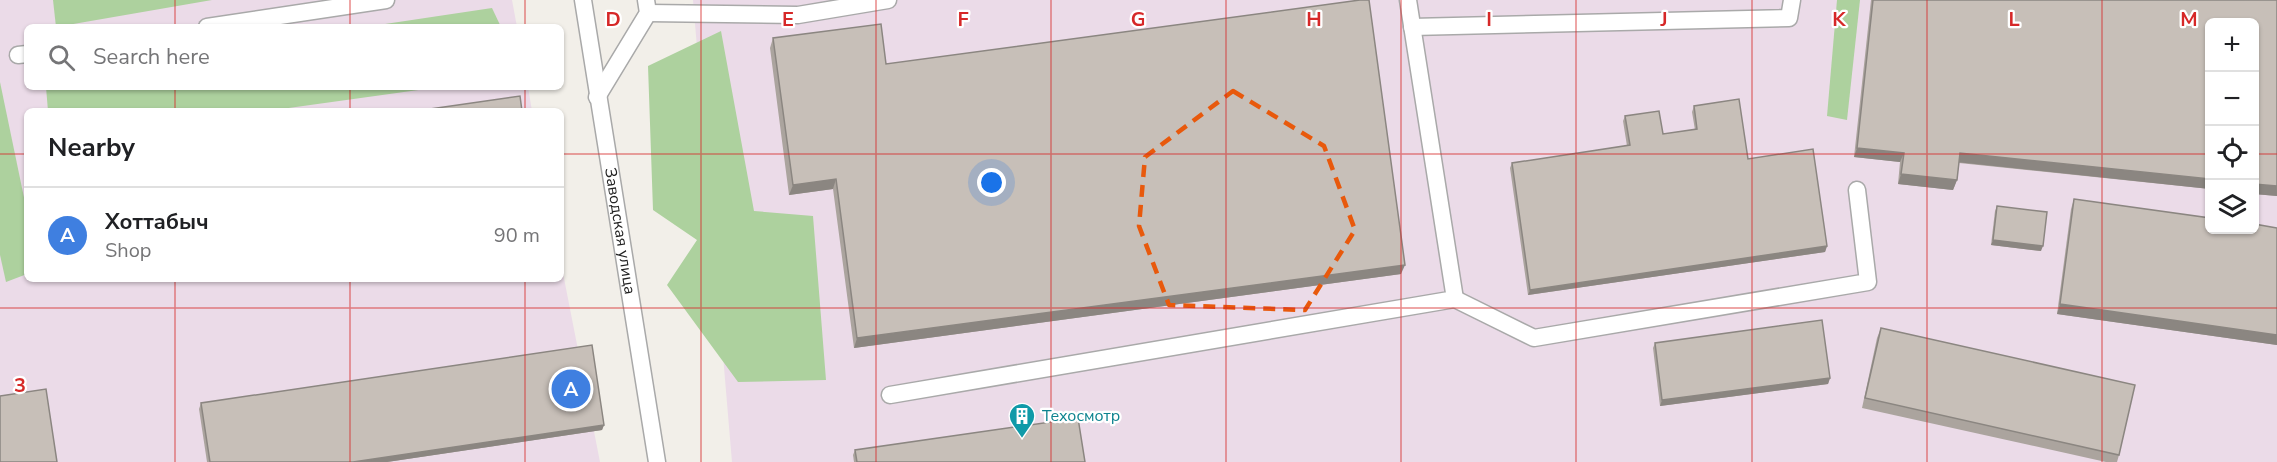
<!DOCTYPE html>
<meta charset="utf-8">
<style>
:root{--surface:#fff;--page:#f2f2f2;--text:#202124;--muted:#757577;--line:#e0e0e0;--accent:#db2777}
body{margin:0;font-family:"Nunito Sans",sans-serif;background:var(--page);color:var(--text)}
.controls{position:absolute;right:18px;top:18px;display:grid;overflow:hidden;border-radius:9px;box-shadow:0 2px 4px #0004}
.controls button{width:54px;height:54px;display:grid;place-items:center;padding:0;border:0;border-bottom:2px solid var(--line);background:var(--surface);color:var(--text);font:30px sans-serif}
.you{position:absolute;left:992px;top:183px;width:21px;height:21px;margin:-15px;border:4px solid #fff;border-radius:50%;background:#1a73e8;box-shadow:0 0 0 9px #1a73e833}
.badge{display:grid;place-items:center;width:39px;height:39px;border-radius:50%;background:var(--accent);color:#fff;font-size:20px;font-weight:700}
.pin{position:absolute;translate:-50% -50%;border:3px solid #fff;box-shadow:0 2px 6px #0006}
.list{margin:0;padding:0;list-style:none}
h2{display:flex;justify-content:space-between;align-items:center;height:78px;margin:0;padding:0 24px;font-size:26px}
h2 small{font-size:20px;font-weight:400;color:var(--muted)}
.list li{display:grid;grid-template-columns:39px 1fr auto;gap:18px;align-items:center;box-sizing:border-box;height:96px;padding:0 24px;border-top:2px solid var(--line)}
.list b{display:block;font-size:22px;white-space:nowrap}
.list p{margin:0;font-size:20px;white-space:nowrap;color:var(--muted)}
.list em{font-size:20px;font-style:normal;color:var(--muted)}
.icon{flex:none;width:33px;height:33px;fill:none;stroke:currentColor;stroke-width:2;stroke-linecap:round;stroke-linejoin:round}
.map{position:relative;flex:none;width:2277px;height:462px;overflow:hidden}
.search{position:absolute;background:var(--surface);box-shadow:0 2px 4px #0004;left:24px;top:24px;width:540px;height:66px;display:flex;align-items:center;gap:15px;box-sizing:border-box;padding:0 21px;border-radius:9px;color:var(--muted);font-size:22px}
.panel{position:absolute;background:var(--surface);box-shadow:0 2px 4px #0004;left:24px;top:108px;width:540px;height:174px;border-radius:9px}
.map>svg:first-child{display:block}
.industrial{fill:#ebdbe8;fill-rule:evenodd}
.forest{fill:#add19e}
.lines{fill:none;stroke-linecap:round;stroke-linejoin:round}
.service-casing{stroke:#a9a9a9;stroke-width:19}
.service{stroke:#fff;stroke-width:16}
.wall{fill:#aba49e}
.shaded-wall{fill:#8b8681}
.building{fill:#c7bfb8;stroke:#8b8681;stroke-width:1.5}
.marked{fill:none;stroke:#e8590c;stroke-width:4.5;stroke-dasharray:12 8;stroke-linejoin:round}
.grid{fill:none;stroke:#d62828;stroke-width:1.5;stroke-opacity:0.55}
.labels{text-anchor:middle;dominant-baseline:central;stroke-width:4.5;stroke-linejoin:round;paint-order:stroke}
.street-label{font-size:16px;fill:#222;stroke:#fff}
.culture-label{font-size:16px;fill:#0d838f;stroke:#fff;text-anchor:start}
.grid-label{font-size:20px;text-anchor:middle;font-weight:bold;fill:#d62828;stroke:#fff;stroke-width:4.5;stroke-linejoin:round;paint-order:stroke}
</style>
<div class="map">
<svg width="2277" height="462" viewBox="0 0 2277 462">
<rect width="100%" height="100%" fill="#f2efe9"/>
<g class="industrial">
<polygon points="0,0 512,0 517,27 27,27 27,87 528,87 532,111 27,111 27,279 561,279 561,263 600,462 0,462"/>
<path d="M693 0H2277V462H732ZM2210 22H2254V230H2210Z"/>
</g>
<g class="forest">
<polygon points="53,0 212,0 56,27"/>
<polygon points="1837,0 1860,0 1847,120 1827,116"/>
<polygon points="492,8 501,27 365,27"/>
<polygon points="721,31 754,211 813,216 826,380 738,382 667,285 697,240 653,210 648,66"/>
<polygon points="0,82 27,212 27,274 6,282 0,255"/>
<polygon points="46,87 440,87 267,111 48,111"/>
</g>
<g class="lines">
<g class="service-casing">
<g id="service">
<path id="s1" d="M583 0 657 462"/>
<polyline points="648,13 798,15 888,0"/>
<polyline points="207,27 386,0"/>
<polyline points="1412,27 1789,18 1792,0"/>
<polyline points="18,55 27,54"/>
<polyline points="597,97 648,13 646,0"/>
<polyline points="1455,299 1534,338 1868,282 1857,190"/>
<polyline points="890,395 1455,299 1408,0"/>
</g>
</g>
<use href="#service" class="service"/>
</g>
<g class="wall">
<polygon points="1871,0 2277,0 2277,196 2254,194 2254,22 2210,22 2210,189 1959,163 1957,180 1953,190 1898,184 1900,162 1854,157"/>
<polygon points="773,38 886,64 1401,274 854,348 833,189 789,195 770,48"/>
<polygon points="1694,106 1748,159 1827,246 1825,252 1528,295 1510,168 1512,163 1627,146 1623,121 1625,116 1663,134 1695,130 1692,112"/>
<polygon points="2074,199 2277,228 2277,345 2057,314 2071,209"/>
<polygon points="1997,206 2041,251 1991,245 1995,211"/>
<polygon points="1881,328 2119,455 2117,462 2106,462 1862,408 1877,338"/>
<polygon points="1655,343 1830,378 1828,384 1660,406 1653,348"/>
<polygon points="201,403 604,425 602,430 387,462 207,462 199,409"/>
<polygon points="855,450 1085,462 854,462 853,455"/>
</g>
<g class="shaded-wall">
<polygon points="1857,148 1904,153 1900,162 1854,157"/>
<polygon points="1960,153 2210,179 2210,189 1956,162"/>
<polygon points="1901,174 1957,180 1953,190 1898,184"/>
<polygon points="836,179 833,189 789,195 793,185"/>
<polygon points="2254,184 2277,186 2277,196 2254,194"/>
<polygon points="1993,240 2043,246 2041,251 1991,245"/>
<polygon points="1827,246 1825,252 1528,295 1530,290"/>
<polygon points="1405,265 1401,274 854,348 857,338"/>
<polygon points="2060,304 2277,335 2277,345 2057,314"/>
<polygon points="1830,378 1828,384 1660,406 1662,400"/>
<polygon points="604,425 602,430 387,462 353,462"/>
</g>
<g class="building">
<polygon points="1360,0 1369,0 1405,265 857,338 836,179 793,185 773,38 881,24 886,64"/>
<polygon points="1873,0 2277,0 2277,186 2254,184 2254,22 2210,22 2210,179 1960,153 1957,180 1901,174 1904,153 1857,148"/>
<polygon points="520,96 522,111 416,111"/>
<polygon points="1739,99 1748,159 1813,149 1827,246 1530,290 1512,163 1630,145 1625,116 1659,111 1663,134 1697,129 1694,106"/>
<polygon points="2074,199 2210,218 2210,230 2254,230 2254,224 2277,228 2277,335 2060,304"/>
<polygon points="1997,206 2047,212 2043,246 1993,240"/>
<polygon points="1822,320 1830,378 1662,400 1655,343"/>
<polygon points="1881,328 2135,385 2119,455 1865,398"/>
<polygon points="592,345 604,425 353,462 210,462 201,403"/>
<polygon points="46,389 57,462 0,462 0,396"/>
<polygon points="1078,418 1085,462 857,462 855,450"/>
</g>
<path class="marked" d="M1233 91 1324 146 1355 230 1305 310 1169 305 1139 226 1145 157Z"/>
<path class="grid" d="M175 0V27M350 0V27M525 0V27M701 0V462M876 0V462M1051 0V462M1226 0V462M1401 0V462M1576 0V462M1752 0V462M1927 0V462M2102 0V462M175 87V111M350 87V111M525 87V111M0 154H27M561 154H2210M2254 154H2277M175 279V462M350 279V462M525 279V462M0 308H2277"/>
<defs>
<g id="building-pin" transform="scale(1.35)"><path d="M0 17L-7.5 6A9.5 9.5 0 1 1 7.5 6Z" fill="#0f9aa8" stroke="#fff"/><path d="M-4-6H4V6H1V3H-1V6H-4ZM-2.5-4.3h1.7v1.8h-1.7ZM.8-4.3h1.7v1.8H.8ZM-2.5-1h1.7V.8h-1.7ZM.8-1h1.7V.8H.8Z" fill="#fff"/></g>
</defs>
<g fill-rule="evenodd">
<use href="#building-pin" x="1022" y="416"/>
</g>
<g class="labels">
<g class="street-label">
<text stroke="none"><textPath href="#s1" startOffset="234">Заводская улица</textPath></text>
</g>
<g class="culture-label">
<text x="1042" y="416">Техосмотр</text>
</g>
</g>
<g class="grid-label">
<text x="613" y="26">D</text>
<text x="788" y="26">E</text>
<text x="963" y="26">F</text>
<text x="1138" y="26">G</text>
<text x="1314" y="26">H</text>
<text x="1489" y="26">I</text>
<text x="1664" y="26">J</text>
<text x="1839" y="26">K</text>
<text x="2014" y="26">L</text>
<text x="2189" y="26">M</text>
<text x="20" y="392">3</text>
</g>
</svg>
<div class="controls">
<button>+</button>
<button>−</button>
<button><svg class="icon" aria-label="locate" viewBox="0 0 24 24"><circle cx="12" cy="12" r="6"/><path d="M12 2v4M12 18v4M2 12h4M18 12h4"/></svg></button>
<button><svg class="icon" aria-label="layers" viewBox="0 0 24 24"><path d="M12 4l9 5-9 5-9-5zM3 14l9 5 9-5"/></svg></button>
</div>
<div class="you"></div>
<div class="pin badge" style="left:571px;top:389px;background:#3f7fe0">A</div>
<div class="search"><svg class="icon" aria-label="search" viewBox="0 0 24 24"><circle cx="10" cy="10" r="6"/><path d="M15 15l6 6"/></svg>Search here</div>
<section class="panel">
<h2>Nearby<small></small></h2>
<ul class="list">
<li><span class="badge" style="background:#3f7fe0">A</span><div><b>Хоттабыч</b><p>Shop</p></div><em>90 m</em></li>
</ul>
</section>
</div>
